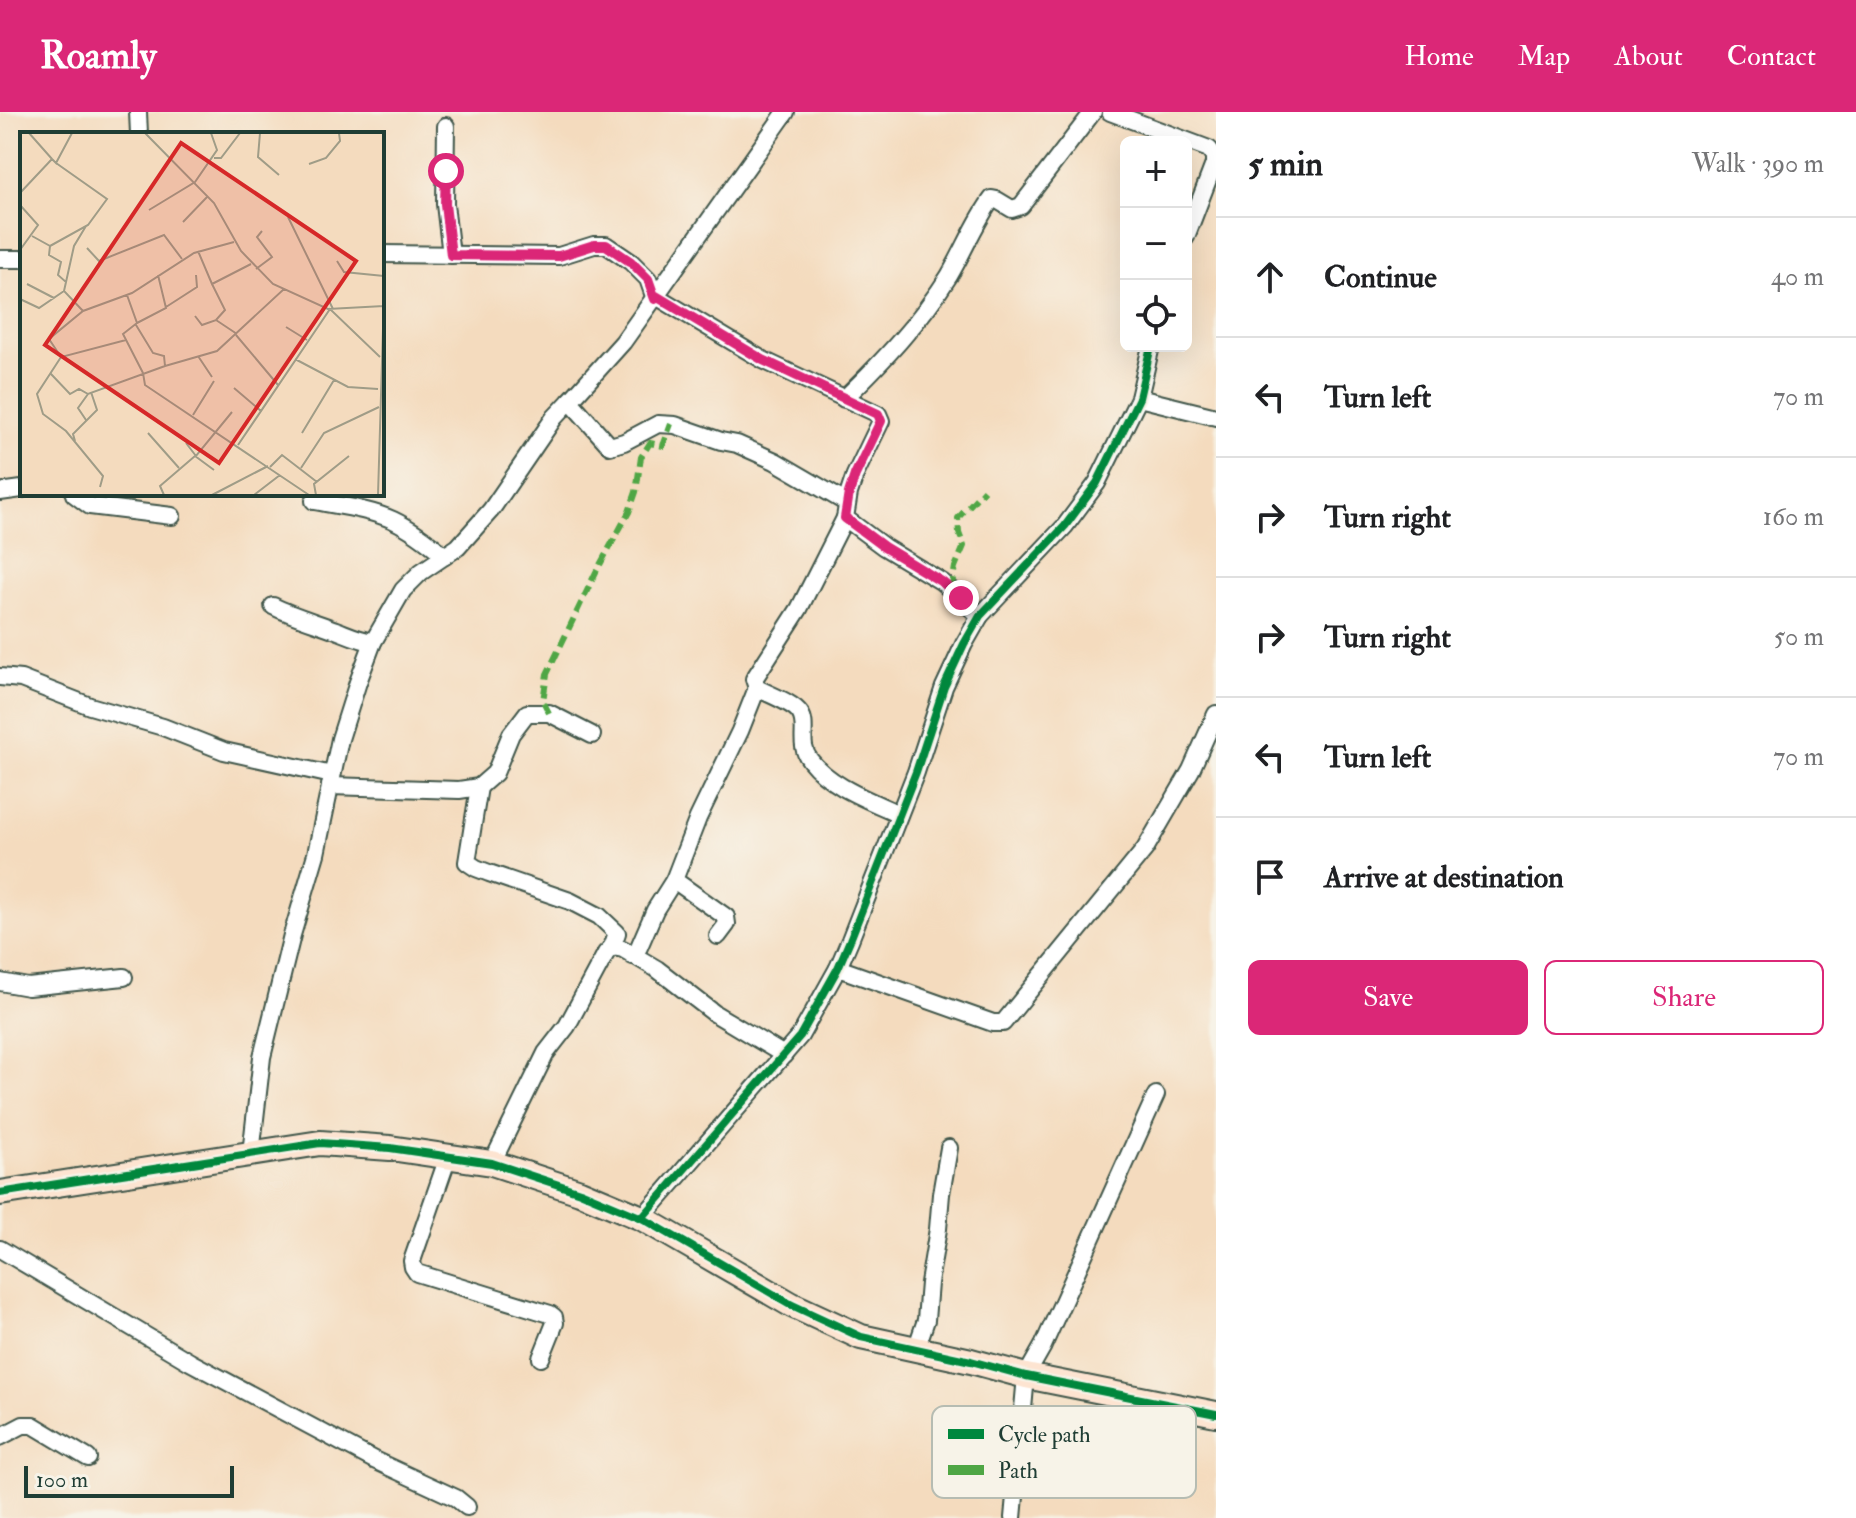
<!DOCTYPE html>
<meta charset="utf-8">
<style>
:root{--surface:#fff;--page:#f2f2f2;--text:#202124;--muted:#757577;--line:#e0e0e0;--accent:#db2777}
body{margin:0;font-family:"IM FELL Double Pica",serif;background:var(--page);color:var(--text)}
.controls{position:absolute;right:24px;top:24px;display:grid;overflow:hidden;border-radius:12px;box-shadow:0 8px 32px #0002}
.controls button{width:72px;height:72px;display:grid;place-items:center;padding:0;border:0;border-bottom:2px solid var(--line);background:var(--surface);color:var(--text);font:40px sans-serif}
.scale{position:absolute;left:24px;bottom:20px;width:210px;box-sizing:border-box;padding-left:8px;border:4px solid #1f3d34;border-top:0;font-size:22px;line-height:28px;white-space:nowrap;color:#1f3d34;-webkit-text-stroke:6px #f7f3e8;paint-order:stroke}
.stop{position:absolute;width:24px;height:24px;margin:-18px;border:6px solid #db2777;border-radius:50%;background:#fff}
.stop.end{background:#db2777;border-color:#fff;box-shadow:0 2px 8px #0008}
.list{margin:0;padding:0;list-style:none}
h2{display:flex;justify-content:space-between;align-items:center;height:104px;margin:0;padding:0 32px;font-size:34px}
h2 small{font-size:26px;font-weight:400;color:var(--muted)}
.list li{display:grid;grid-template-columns:52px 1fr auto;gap:24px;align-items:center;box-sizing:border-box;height:120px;padding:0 32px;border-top:2px solid var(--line)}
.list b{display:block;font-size:30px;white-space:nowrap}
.list em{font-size:26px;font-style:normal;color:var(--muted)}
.actions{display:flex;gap:16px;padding:24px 32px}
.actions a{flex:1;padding:18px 0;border:2px solid var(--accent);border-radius:12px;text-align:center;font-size:28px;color:var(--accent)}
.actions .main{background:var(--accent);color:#fff}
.icon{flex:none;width:44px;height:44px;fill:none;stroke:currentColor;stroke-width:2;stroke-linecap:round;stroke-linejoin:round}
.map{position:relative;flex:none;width:1216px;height:1406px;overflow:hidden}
header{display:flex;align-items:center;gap:48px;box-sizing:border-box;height:112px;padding:0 40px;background:var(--accent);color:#fff}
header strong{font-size:38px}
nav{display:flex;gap:44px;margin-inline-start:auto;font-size:28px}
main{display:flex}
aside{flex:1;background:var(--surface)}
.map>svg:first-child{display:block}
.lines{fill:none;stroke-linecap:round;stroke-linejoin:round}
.street-casing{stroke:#3f5549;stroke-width:20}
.secondary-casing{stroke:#3f5549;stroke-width:28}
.street{stroke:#fff;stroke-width:16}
.secondary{stroke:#fde4d1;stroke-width:24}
.quiet{stroke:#4fa644;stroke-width:6;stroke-dasharray:12 6;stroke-linecap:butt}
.cycleway-casing{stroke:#f7f3e8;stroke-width:13}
.cycleway{stroke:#00873e;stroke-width:8}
.route{stroke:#db2777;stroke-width:10}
.inset-road{fill:none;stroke:#9f9c87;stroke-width:2}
.view{fill:#d62828;fill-opacity:0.15;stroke:#d62828;stroke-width:4}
.inset-edge{fill:none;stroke:#1f3d34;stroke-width:4}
.key{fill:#f7f3e8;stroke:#b6bcb2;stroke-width:2}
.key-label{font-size:22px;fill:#1f3d34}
</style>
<header>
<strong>Roamly</strong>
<nav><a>Home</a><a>Map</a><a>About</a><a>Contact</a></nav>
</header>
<main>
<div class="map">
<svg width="1216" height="1406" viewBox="0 0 1216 1406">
<rect width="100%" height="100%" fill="#f7f3e8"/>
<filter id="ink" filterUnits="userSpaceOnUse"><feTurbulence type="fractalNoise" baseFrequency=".0125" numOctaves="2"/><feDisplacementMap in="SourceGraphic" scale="16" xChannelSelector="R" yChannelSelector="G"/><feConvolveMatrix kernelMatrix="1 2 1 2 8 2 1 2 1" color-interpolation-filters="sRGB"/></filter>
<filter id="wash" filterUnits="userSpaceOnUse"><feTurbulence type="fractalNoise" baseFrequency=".006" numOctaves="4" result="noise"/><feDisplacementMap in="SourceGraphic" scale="32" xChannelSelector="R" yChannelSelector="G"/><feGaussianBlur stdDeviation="1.8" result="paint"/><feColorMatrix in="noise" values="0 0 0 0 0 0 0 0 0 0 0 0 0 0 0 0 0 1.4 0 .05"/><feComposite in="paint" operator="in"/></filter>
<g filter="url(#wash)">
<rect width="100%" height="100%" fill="#f4dbbe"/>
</g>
<g filter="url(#ink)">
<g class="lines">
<g class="street-casing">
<g id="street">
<polyline points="138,0 139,22"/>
<polyline points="786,0 623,230 570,289 610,334 624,330 658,312 675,313 721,329 737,332 775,349 847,391"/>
<polyline points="1110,0 1209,37 1214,44 1214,52 1186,125"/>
<polyline points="446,14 445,92 451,143"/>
<polyline points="382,142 559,144 594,133 606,133 631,150 648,167 655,187"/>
<polyline points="0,147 22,147"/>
<polyline points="656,184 763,248 878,302 881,309 855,363 849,381 845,406 884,435 942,470 980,504"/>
<polyline points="1139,286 1216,305"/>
<path d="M844 287C883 249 920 210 949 164 964 139 975 110 992 87L997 88 1012 97 1021 94 1093 0"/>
<polyline points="0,380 22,377"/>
<polyline points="74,382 90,394 172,404"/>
<path d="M314 389C340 394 369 397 393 408 412 417 429 430 445 444"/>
<path d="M845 406 799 497 754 567 757 576C768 582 794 591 800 601 809 614 797 632 810 648 831 675 869 688 899 702"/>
<path d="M273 494C293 504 315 510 336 518 349 523 359 528 373 530"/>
<polyline points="0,565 21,567 90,594 163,615 224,639 332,663"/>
<polyline points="330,674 459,678 479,675 495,661 511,622 527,601 549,601 592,623"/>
<polyline points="479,675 467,750 476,756 489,761 570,789 599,804 617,821 612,835"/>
<polyline points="718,824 727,812 726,805 674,768 698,706 740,619 757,576"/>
<polyline points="633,844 639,835 655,798 674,768"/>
<polyline points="838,856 993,911 1003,911 1145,737 1191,658 1216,602"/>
<polyline points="0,870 28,875 124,865"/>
<polyline points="251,1042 262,945 292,823 316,742 340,627 358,570 373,530 403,478 421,460 458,435 491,398 554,306 570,289"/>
<polyline points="448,1045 412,1149 413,1155 417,1161 550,1202 554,1205 555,1211 541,1246"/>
<polyline points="492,1051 546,941 567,914 606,841 612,835 623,837 657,857 714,901 784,943"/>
<polyline points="642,1106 800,924 838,856 850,828 916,660 944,575 964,532 980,504 1065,414 1097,371 1139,286 1151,234"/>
<polyline points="0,1137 190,1250 374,1348 456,1386 467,1395"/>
<polyline points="916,1237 926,1208 929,1171 938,1117 941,1082 949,1036"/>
<polyline points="0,1325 23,1313 33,1313 88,1346"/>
<polyline points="1013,1406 1026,1264 1043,1234 1156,983"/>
</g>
</g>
<g class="secondary-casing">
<polyline id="secondary" points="0,1081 320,1031 390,1036 492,1051 580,1080 642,1106 792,1193 861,1225 971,1249 1026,1264 1216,1302"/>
</g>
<use href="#street" class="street"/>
<use href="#secondary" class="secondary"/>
<g class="quiet">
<polyline points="951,478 955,455 964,434 959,421 958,406 984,378"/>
<polyline points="549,601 543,589 547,562 596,460 629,400 636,380 641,345 650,331 663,334 671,312"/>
</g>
<g class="cycleway-casing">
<g id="cycleway">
<polyline points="0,1081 320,1031 390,1036 492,1051 580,1080 642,1106 792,1193 861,1225 971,1249 1026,1264 1216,1302"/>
<polyline points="642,1106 800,924 838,856 850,828 916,660 944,575 964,532 980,504 1065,414 1097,371 1139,286 1151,234"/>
</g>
</g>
<use href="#cycleway" class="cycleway"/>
</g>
</g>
<g class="lines" filter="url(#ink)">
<polyline class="route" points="446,59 445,92 451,143 559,144 594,133 606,133 631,150 648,167 655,187 656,184 763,248 878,302 881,309 855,363 849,381 845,406 884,435 942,470 961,486"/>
</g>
<g transform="translate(20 20)">
<rect width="364" height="364" fill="#f4dbbe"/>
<path class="inset-road" d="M9 1 32 27M125 1 194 71 221 119 253 152 308 177 364 174M240 1 238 25 259 43M194 26H201L220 1M289 32 306 26 320 9 319 1M0 61 32 27 36 31 52 1M0 73 18 93 0 118M129 78 175 50 197 18 191 1M268 85 313 177M163 90 188 64M12 104 30 114 29 123 41 130 38 143 46 150 44 159 63 179M30 114 68 93 87 67 36 31M67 116 79 129 144 103 162 127M178 119 192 152 231 132M317 129 324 140 364 144M236 137 252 125 237 105 242 99M46 150 54 114 66 94M7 152 34 166M192 152 205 178 196 188M107 163 117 191 103 202 123 241M0 167 19 176 44 159M146 175 177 155 176 143M175 184 182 193 196 188 217 202M117 191 146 176 138 143M266 195 287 208M216 203 258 253M178 224 192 245M41 225 29 207 63 179 112 161 174 121 214 110M275 227 328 255 358 257M145 234 197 219 264 157M123 241 125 253 289 363M31 242 50 262 59 257 68 262 145 234 144 224 133 221 116 193M214 256 241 279M173 283 194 249M66 288 58 276 68 262M128 301 159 336M282 301 314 248M55 309 53 302 77 278 71 260M166 311 176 324 212 280M218 313 310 177 360 225M250 335 262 323 297 350M281 336 304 301 359 275M80 355 83 344 46 299 23 282 17 262 41 225 106 208M144 363 140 354 175 324 194 338M192 363 248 334M234 363 260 343M296 363 294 352 329 324M358 363 364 163"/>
<path class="view" d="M161 11 336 129 199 331 25 213Z"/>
<rect width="364" height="364" class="inset-edge"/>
</g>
<rect x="932" y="1294" width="264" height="92" rx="12" class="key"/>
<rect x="948" y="1317" width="36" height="10" fill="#00873e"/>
<rect x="948" y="1353" width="36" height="10" fill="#4fa644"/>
<g class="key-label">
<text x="998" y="1330">Cycle path</text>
<text x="998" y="1366">Path</text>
</g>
</svg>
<div class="controls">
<button>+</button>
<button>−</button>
<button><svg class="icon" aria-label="locate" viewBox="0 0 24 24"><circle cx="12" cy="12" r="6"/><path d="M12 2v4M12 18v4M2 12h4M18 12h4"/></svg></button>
</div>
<div class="scale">100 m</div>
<div class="stop" style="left:446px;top:59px"></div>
<div class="stop end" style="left:961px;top:486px"></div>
</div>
<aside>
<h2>5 min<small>Walk · 390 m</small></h2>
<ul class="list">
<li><svg class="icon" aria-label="ahead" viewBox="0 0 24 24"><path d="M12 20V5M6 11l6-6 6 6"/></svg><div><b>Continue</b></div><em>40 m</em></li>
<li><svg class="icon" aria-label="left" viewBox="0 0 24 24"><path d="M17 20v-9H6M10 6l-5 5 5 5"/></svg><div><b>Turn left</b></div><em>70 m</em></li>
<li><svg class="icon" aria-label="right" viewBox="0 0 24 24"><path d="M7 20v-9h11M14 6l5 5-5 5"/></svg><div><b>Turn right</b></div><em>160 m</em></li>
<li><svg class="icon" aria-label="right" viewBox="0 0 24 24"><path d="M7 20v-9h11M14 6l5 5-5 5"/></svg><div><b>Turn right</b></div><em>50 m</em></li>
<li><svg class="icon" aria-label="left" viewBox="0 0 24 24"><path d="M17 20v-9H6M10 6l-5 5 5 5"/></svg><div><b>Turn left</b></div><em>70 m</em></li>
<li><svg class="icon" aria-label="arrive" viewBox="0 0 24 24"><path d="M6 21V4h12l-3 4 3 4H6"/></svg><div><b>Arrive at destination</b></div></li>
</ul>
<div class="actions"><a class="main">Save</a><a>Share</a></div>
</aside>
</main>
